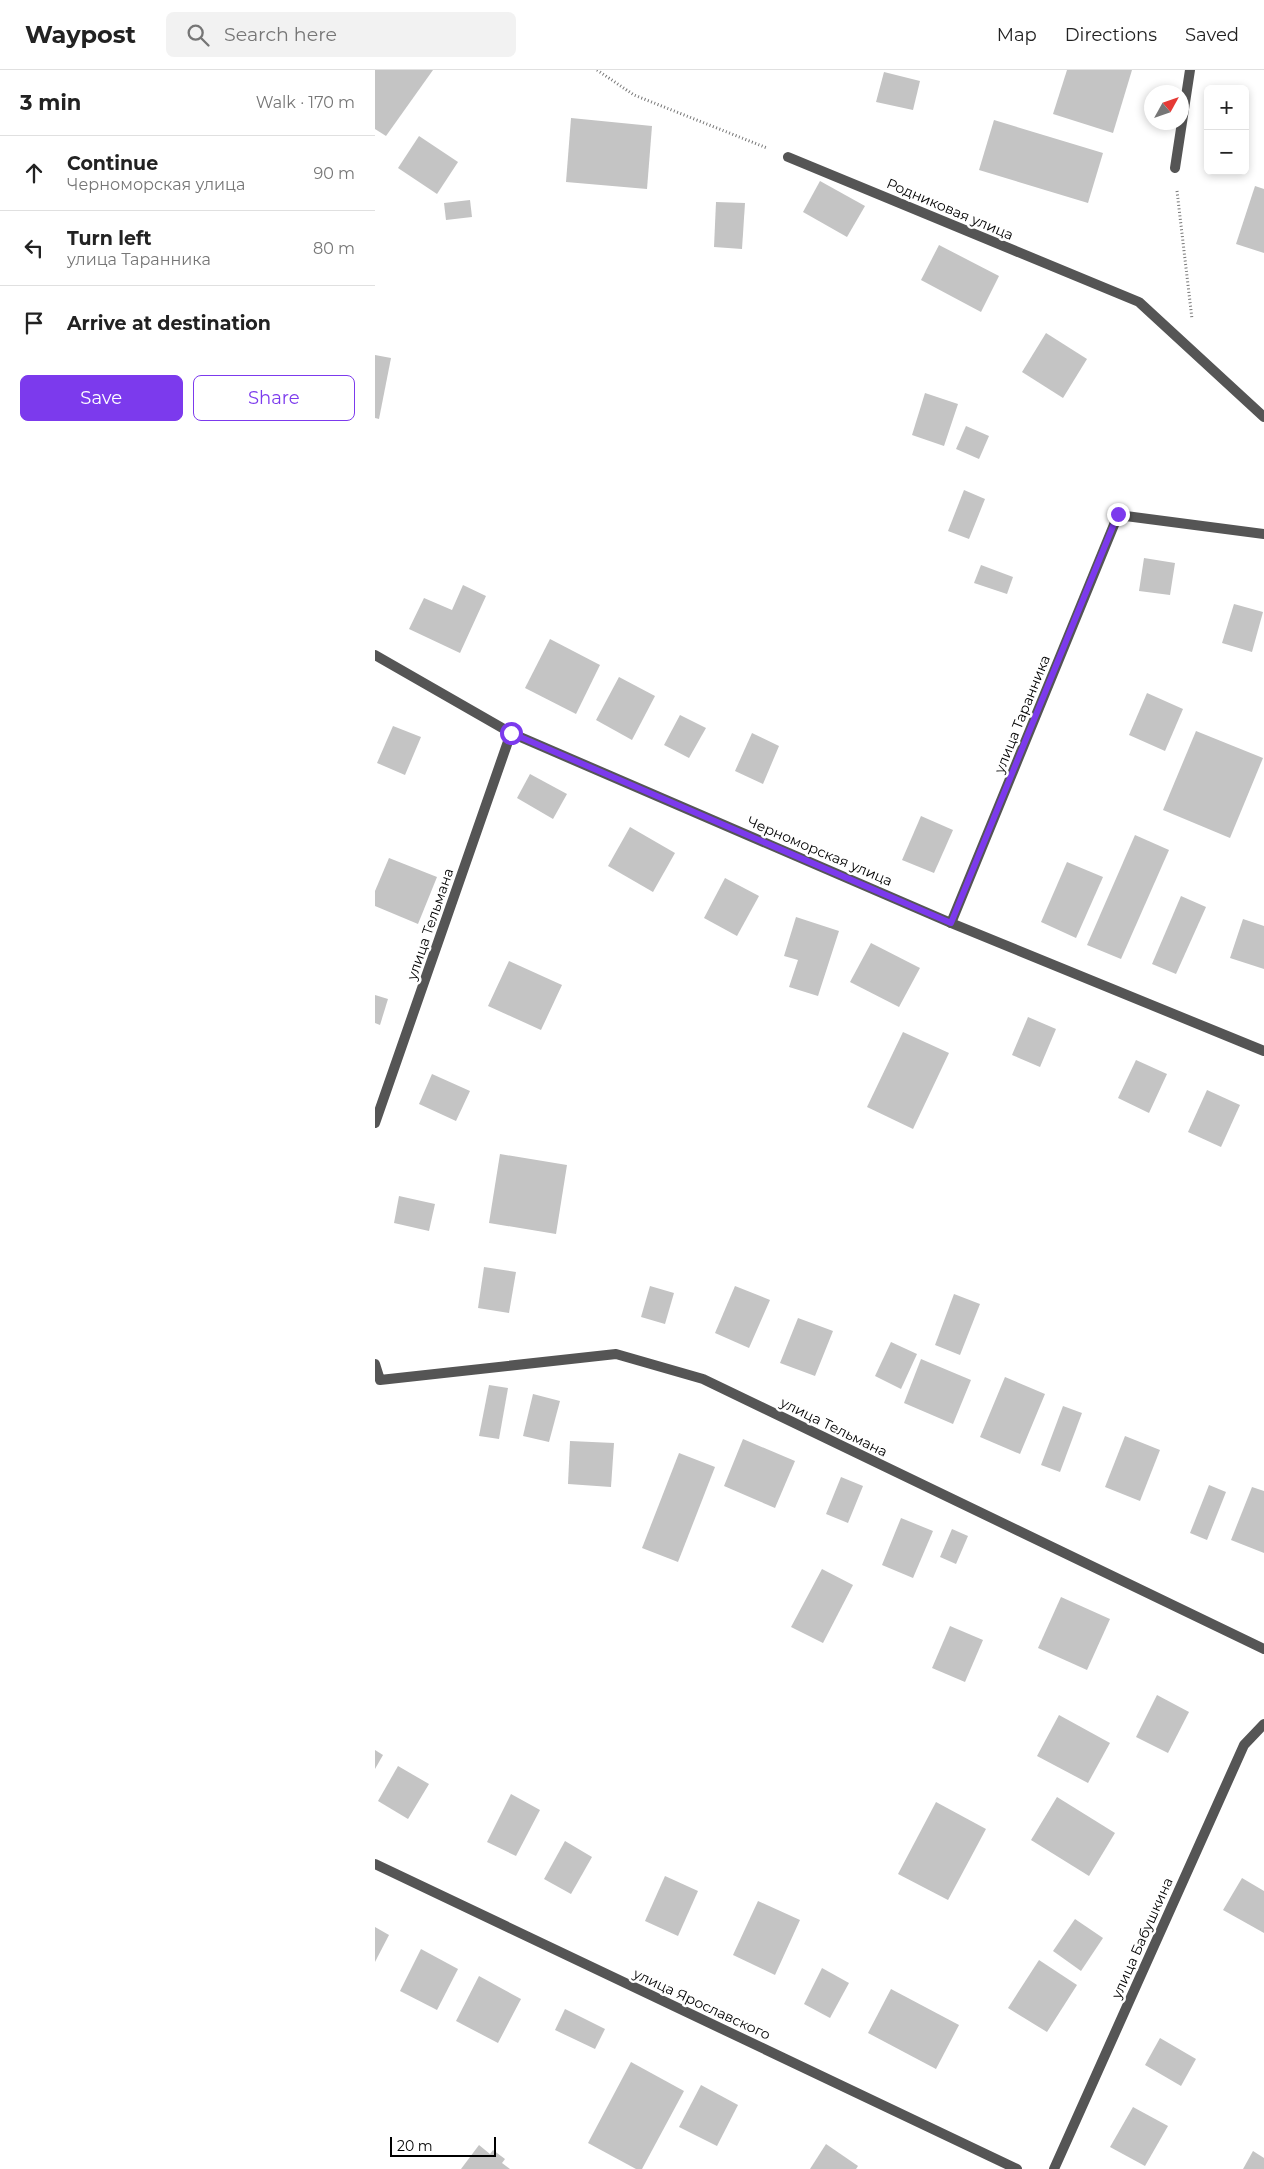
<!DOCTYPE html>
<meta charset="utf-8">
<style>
:root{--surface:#fff;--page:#f2f2f2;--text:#222;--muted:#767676;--line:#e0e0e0;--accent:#7c3aed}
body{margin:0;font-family:Montserrat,sans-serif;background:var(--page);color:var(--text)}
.controls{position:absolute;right:15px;top:15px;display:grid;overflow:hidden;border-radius:8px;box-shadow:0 2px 8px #0003}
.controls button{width:45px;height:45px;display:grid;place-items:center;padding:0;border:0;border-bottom:1px solid var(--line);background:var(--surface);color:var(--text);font:25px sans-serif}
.compass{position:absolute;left:769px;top:15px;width:45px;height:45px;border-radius:50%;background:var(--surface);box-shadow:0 2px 8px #0003;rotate:50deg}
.scale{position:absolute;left:15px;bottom:12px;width:106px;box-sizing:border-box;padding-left:5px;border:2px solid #000;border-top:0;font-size:14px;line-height:18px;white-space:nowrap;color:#000;-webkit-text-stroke:4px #fff;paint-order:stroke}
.stop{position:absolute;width:15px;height:15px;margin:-11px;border:4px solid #7c3aed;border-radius:50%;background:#fff}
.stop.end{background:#7c3aed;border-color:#fff;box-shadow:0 1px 5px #0008}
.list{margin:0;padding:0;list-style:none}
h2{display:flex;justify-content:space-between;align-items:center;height:65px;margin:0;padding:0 20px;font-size:21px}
h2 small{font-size:16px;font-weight:400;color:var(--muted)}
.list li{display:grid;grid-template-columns:32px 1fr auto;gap:15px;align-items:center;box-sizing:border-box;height:75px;padding:0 20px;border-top:1px solid var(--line)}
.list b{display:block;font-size:19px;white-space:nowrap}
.list p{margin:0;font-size:16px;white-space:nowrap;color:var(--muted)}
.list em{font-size:16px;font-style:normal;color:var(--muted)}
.actions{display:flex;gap:10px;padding:15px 20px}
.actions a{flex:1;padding:11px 0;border:1px solid var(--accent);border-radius:8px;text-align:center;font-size:18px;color:var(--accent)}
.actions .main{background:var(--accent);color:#fff}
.icon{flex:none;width:28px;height:28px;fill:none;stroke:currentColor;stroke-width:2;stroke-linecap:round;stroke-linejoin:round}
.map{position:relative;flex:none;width:889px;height:2099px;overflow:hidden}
header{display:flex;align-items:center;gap:30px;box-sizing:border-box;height:70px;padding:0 25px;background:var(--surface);border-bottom:1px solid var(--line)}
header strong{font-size:24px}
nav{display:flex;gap:28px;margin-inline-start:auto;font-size:18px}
.search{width:350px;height:45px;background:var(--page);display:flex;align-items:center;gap:12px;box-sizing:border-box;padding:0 18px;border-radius:8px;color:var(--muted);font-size:19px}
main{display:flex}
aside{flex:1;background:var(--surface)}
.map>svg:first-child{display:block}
.building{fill:#c4c4c4}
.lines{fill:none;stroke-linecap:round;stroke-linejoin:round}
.path{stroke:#777;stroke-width:3;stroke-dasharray:1 2.5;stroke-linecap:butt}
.street{stroke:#555;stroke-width:10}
.route{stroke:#7c3aed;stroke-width:6}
.labels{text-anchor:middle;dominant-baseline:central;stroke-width:5;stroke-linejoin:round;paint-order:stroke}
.street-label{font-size:14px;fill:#000;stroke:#fff}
</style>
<header>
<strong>Waypost</strong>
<div class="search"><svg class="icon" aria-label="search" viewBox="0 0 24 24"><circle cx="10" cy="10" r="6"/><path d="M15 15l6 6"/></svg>Search here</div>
<nav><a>Map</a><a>Directions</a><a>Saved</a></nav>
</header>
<main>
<aside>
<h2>3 min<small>Walk · 170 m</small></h2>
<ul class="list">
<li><svg class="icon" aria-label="ahead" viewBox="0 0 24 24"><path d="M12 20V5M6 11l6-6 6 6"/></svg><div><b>Continue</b><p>Черноморская улица</p></div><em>90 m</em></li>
<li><svg class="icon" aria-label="left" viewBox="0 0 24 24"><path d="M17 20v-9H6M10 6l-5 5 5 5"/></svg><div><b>Turn left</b><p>улица Таранника</p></div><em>80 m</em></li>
<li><svg class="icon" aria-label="arrive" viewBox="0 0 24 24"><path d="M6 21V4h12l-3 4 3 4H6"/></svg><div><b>Arrive at destination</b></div></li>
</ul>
<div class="actions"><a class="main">Save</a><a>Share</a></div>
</aside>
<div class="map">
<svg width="889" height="2099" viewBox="0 0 889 2099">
<rect width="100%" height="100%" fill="#fff"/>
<g class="building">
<polygon points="0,0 58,0 11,66 0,59"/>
<polygon points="692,0 757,0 738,63 678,44"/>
<polygon points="509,2 545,11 538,40 501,32"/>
<polygon points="196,48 277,56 272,119 191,112"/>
<polygon points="619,50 728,83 713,133 604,100"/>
<polygon points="44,66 83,92 62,124 23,98"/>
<polygon points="445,111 490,136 472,167 428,142"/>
<polygon points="880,116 889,119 889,183 861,174"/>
<polygon points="95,130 97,147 71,150 69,133"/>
<polygon points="341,132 370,133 367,179 339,177"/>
<polygon points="564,175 624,206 606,242 546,210"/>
<polygon points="671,263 712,289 688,328 647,302"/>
<polygon points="0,285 16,288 4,349 0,348"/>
<polygon points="550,323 583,334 569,376 537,365"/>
<polygon points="591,356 614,366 604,389 581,379"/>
<polygon points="589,420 610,429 594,469 573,461"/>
<polygon points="769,488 800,493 795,525 764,521"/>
<polygon points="606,495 638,507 632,524 599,513"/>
<polygon points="88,515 111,526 85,583 34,559 49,528 77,540"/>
<polygon points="859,534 888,542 877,582 847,573"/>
<polygon points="175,569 225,595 201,644 150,618"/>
<polygon points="244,607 280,626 257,670 221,650"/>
<polygon points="772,623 808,639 790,681 754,665"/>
<polygon points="305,645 331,658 314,688 289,675"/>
<polygon points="18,656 46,667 30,705 2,693"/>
<polygon points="821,661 888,688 855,768 788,740"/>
<polygon points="377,663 404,676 388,714 360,701"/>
<polygon points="155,704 192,724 178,749 142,728"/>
<polygon points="546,746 578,760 559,803 527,790"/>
<polygon points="255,757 300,783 278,822 233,796"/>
<polygon points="760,765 794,780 746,889 712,875"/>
<polygon points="14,788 62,807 43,854 0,836 0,821"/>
<polygon points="692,792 728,807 701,868 666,852"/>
<polygon points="350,808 384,826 362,866 329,848"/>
<polygon points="806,826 831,837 801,904 777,894"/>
<polygon points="421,847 464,861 443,926 414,917 423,890 409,886"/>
<polygon points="868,849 889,856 889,899 855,888"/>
<polygon points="496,873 545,898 524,937 475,912"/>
<polygon points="134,891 187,915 166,960 113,936"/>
<polygon points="0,925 13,929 5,955 0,953"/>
<polygon points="653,947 681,959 665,997 637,985"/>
<polygon points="528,962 574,983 538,1059 492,1037"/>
<polygon points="761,990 792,1004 774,1043 743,1028"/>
<polygon points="57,1004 95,1021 81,1051 44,1034"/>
<polygon points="832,1020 865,1035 846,1077 813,1062"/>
<polygon points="125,1084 192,1095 181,1164 114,1153"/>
<polygon points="24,1126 60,1134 54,1161 19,1153"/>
<polygon points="109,1197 141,1202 134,1243 103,1238"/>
<polygon points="275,1216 299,1223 290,1254 266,1247"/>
<polygon points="360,1216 395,1230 374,1278 340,1263"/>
<polygon points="579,1224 605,1234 585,1285 560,1275"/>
<polygon points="423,1248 458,1261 440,1306 405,1293"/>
<polygon points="516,1272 542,1284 526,1319 500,1306"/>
<polygon points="546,1289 596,1310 578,1354 529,1333"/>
<polygon points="630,1307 670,1324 645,1384 605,1367"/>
<polygon points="114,1315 133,1318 124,1369 104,1366"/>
<polygon points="158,1324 185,1331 174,1372 148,1366"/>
<polygon points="688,1336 707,1343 685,1402 666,1395"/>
<polygon points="750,1366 785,1380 765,1431 730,1417"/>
<polygon points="368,1369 420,1391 400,1438 349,1416"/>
<polygon points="195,1371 239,1373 236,1417 193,1414"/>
<polygon points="304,1383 340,1397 303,1492 267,1478"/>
<polygon points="466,1407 488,1416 473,1453 451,1444"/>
<polygon points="834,1415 851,1422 832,1470 815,1463"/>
<polygon points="877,1417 889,1421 889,1483 856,1470"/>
<polygon points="526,1448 558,1461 538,1508 507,1495"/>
<polygon points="577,1459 593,1466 581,1494 565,1487"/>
<polygon points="447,1499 478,1515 448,1573 416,1557"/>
<polygon points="686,1527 735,1549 712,1600 663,1578"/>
<polygon points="575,1556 608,1570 590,1612 557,1598"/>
<polygon points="782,1625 814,1642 793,1683 761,1667"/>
<polygon points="684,1645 735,1673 713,1713 662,1686"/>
<polygon points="0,1680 8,1685 0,1699"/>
<polygon points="23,1696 54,1714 33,1749 3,1731"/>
<polygon points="136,1724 165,1740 141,1786 112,1772"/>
<polygon points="682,1727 740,1763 714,1806 656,1770"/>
<polygon points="561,1732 611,1759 573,1830 523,1804"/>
<polygon points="190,1771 217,1787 196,1824 169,1809"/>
<polygon points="290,1806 323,1821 303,1866 270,1851"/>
<polygon points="867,1808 889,1821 889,1863 848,1840"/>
<polygon points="383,1831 425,1850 400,1905 358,1885"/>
<polygon points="700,1849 728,1868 706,1901 678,1881"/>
<polygon points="0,1857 14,1865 0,1892"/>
<polygon points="46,1879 83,1899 62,1940 25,1921"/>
<polygon points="664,1890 702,1915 672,1962 633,1938"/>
<polygon points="447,1898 474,1913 455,1948 429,1934"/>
<polygon points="104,1906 146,1929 123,1973 81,1951"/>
<polygon points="516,1919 584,1955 561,1999 493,1963"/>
<polygon points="190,1939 230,1959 220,1979 180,1960"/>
<polygon points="785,1968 821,1989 806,2016 770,1995"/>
<polygon points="256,1992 309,2021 267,2099 261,2099 213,2073"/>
<polygon points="326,2015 363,2035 342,2076 304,2057"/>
<polygon points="758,2037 793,2056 770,2096 735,2077"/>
<polygon points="451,2074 483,2096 481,2099 435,2099"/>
<polygon points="104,2075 115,2084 118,2080 130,2089 127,2093 135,2099 86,2099"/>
<polygon points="878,2081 889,2088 889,2099 868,2099"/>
</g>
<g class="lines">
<g class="path">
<polyline points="222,0 259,25 392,78"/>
<polyline points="802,121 817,249"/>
</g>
<g class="street">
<polyline points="413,87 764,232 889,347"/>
<polyline points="800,98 815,0"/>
<polyline points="0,585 136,663 576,853 889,981"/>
<polyline points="576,853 743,445 889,464"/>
<polyline points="0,1053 136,663"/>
<polyline points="0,1294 5,1310 241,1284 328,1309 889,1579"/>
<polyline points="0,1794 642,2099"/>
<polyline points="679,2099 869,1675 889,1654"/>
</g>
</g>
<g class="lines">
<polyline class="route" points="136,663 576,853 743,444"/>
</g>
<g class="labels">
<g class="street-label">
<text transform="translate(575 139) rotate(23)">Родниковая улица</text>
<text transform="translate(647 644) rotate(-68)">улица Таранника</text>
<text transform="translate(445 781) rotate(23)">Черноморская улица</text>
<text transform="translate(55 854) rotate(-71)">улица Тельмана</text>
<text transform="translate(459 1357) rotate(26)">улица Тельмана</text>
<text transform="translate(767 1868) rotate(-66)">улица Бабушкина</text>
<text transform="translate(327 1934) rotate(25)">улица Ярославского</text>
</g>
</g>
</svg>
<div class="controls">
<button>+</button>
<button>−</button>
</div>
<svg class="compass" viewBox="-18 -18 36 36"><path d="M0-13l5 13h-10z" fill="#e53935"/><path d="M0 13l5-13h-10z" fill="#767676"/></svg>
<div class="scale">20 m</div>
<div class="stop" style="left:136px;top:663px"></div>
<div class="stop end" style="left:743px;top:444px"></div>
</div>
</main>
